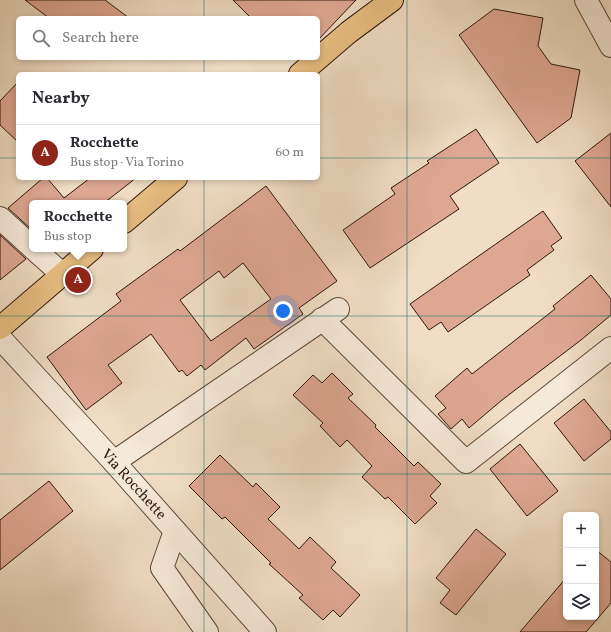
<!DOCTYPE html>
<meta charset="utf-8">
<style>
:root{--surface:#fff;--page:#f2f2f3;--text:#2b2b33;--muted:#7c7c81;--line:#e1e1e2;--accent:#8f2418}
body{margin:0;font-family:Vollkorn,serif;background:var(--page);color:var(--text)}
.controls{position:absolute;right:12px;bottom:12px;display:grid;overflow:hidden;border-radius:6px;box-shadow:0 2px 6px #0003}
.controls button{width:36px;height:36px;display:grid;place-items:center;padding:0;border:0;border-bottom:1px solid var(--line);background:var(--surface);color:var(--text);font:20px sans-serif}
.you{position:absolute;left:283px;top:311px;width:14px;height:14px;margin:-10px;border:3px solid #fff;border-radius:50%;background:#1a73e8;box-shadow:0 0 0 6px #1a73e833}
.badge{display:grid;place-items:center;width:26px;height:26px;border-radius:50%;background:var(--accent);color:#fff;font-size:13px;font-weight:700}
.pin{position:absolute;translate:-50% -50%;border:2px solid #fff;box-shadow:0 1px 4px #0006}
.popup{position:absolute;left:29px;top:200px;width:98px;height:52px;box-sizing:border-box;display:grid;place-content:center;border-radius:6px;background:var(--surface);filter:drop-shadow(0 1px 3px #0005);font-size:13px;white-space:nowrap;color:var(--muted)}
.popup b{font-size:15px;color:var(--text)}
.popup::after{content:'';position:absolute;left:50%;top:100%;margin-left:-8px;border:8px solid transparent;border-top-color:var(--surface)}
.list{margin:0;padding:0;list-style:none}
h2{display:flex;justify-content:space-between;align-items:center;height:52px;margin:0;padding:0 16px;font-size:17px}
h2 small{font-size:13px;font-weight:400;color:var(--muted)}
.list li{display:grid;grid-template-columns:26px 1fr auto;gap:12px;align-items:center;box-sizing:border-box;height:56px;padding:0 16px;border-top:1px solid var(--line)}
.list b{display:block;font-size:15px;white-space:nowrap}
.list p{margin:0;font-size:13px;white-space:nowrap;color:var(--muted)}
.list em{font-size:13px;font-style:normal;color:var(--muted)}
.icon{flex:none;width:22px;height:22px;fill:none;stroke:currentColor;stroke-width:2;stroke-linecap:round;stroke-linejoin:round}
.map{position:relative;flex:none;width:611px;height:632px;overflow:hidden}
.search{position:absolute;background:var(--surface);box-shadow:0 2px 6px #0003;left:16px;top:16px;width:304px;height:44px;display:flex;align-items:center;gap:10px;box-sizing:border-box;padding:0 14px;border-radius:6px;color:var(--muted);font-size:15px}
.panel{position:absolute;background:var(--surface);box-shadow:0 2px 6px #0003;left:16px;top:72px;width:304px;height:108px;border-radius:6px}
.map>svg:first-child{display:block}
.building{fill:#dea792;stroke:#2f170c;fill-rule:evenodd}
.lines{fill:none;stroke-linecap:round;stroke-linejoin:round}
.street-casing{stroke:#5f483a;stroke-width:24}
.primary-casing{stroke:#2f170c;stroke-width:24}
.street{stroke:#f5e9d8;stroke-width:22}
.primary{stroke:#e8be82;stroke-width:22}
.grid{fill:none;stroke:#0f766e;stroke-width:1;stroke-opacity:0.55}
.labels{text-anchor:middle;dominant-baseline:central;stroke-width:4;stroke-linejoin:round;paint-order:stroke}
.street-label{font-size:15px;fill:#2f170c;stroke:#f5e9d8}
</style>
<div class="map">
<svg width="611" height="632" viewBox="0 0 611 632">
<rect width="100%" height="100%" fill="#f0ddc3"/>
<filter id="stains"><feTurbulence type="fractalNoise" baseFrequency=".005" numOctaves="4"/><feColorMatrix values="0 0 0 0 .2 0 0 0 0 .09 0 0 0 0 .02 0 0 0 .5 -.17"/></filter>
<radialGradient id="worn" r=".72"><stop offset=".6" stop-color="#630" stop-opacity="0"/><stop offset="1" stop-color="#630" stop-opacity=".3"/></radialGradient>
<g class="building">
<polygon points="25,0 105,0 129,18 49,18"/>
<polygon points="233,0 356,0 318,40 318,18 251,18"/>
<polygon points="494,9 543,18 538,46 551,64 580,70 571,118 537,143 459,35"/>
<polygon points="18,82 18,142 0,125 0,101"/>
<polygon points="476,129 499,163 450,196 459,209 370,268 343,230 395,194 391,188 429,163 427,161"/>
<polygon points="611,133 611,207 575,161"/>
<polygon points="43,178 47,178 64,198 90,178 136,178 104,203 32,203 32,230 8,208"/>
<path d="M266 186 337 281 299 308 303 314 254 349 246 338 205 370 201 365 187 376 182 370 179 372 151 334 108 365 122 383 86 410 47 357 121 301 116 294 178 249 180 251ZM243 263 271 299 211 341 180 300 219 271 224 278Z"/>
<polygon points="543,211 562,238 551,246 554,250 527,270 530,275 448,332 441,322 429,330 410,304"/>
<polygon points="0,235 26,259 0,280"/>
<polygon points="591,275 611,299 611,315 581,340 502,400 469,428 462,419 451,429 438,414 446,408 435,396 467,368 472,374 555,309 553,306"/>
<polygon points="332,373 353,394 348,398 376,425 375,427 414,466 418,462 441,484 430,496 437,503 415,524 388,497 385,499 362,477 372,466 347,440 340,447 320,426 323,423 293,395 313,375 322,383"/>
<polygon points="584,399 611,432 611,439 584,461 554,423"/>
<polygon points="520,444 558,491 527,516 490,469"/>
<polygon points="220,455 253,487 256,483 280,507 268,519 299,549 310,537 336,562 331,568 360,595 340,617 333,610 323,620 299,598 303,595 269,564 271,563 225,517 222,519 189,486"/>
<polygon points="49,481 73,511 0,570 0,520"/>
<polygon points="476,529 506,554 456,615 440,603 450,590 436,578"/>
<polygon points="596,550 611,562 611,603 586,632 520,632 566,578 566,617 596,617"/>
</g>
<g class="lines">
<g class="street-casing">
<g id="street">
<polyline points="586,0 611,46"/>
<polyline points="0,218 32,247"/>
<polyline points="34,249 62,274"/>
<polyline points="322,319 466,462 611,348"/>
<polyline points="0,338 114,462 265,632"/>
<polyline points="114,462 338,309"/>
<polyline points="175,531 162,568 207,632"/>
</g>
</g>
<g class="primary-casing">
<g id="primary">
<polyline points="300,74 349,32 392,0"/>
<polyline points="124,222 176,178"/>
<polyline points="0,328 92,249"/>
</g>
</g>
<use href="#street" class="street"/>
<use href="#primary" class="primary"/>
</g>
<path class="grid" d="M204 0V18M407 0V632M204 58V74M0 158H18M318 158H611M204 178V632M0 316H611M0 474H611"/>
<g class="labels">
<g class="street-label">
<text transform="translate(133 485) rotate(48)">Via Rocchette</text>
</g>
</g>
<rect width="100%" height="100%" filter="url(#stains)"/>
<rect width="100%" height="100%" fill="url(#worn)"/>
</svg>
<div class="controls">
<button>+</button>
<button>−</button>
<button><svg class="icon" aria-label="layers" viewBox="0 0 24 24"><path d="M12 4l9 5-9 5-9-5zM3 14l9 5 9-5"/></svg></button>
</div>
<div class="you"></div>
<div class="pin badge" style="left:78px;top:280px">A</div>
<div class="popup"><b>Rocchette</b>Bus stop</div>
<div class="search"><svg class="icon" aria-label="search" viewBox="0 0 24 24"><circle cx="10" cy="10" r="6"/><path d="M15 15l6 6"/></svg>Search here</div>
<section class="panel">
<h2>Nearby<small></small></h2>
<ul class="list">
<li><span class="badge">A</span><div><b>Rocchette</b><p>Bus stop · Via Torino</p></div><em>60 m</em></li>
</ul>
</section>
</div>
